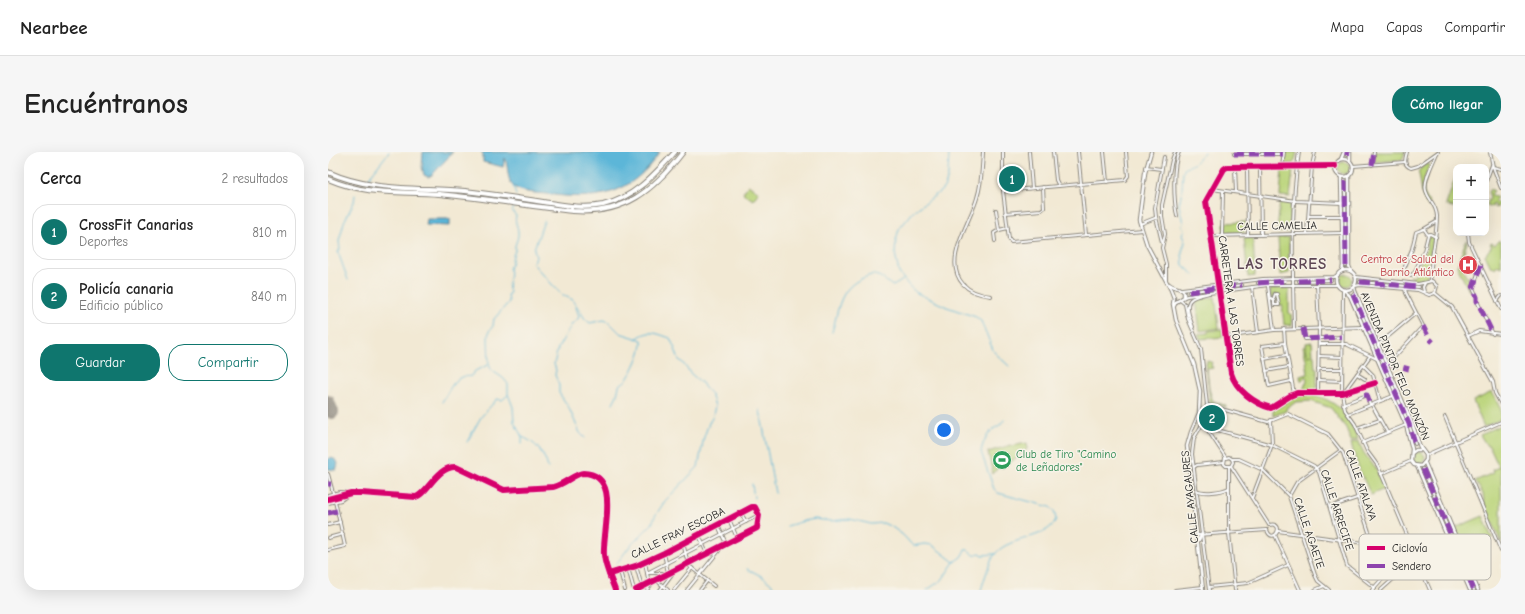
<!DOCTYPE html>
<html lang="es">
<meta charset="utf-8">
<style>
:root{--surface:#fff;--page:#f6f6f6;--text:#222;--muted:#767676;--line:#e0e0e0;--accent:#0f766e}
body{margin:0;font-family:"Comic Neue",sans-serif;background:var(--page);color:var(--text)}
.controls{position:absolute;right:12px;top:12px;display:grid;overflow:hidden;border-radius:8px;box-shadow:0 4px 16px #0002}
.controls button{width:36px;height:36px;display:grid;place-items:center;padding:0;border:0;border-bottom:1px solid var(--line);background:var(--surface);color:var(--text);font:20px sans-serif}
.you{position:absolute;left:616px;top:278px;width:14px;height:14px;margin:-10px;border:3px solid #fff;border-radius:50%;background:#1a73e8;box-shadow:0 0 0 6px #1a73e833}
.badge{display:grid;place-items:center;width:26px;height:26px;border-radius:50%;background:var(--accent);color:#fff;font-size:13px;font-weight:700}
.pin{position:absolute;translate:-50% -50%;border:2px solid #fff;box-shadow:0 1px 4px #0006}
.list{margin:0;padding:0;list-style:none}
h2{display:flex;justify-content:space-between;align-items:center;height:52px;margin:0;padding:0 16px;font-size:17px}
h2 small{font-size:13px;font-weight:400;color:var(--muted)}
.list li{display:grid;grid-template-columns:26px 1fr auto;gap:12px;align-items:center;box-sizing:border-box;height:56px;margin:0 8px 8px;padding:0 8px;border:1px solid var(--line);border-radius:16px}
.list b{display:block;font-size:15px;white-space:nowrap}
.list p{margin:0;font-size:13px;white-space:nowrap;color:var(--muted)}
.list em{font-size:13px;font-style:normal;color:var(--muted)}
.actions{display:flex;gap:8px;padding:12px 16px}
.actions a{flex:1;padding:9px 0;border:1px solid var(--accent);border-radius:16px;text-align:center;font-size:14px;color:var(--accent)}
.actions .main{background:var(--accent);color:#fff}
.map{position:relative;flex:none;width:1173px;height:438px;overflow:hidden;border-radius:16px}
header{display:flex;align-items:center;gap:24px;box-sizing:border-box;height:56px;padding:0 20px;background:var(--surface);border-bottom:1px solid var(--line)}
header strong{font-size:19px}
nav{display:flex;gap:22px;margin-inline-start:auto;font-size:14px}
.intro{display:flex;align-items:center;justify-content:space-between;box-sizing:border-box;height:96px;padding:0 24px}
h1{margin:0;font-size:28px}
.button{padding:10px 18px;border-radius:16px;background:var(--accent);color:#fff;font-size:14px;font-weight:700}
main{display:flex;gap:24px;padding:0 24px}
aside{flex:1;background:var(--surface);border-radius:16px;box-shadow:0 4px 16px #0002}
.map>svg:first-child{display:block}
.green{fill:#bad479;stroke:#6b784a}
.water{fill:#5bb6d8;stroke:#3c697a}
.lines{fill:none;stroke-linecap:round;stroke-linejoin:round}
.stream{stroke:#5bb6d8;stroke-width:1}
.runway{stroke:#878278;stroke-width:14}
.street-casing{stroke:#878278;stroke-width:4}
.secondary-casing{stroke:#878278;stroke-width:4.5}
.highway-casing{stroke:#878278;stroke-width:6}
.street{stroke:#fff;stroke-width:2}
.secondary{stroke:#fff;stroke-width:2.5}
.highway{stroke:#fff;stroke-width:4}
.quiet{stroke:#8e44ad;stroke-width:5;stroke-dasharray:10 5;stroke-linecap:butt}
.cycleway-casing{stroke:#f7f3e8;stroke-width:8}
.cycleway{stroke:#d6006c;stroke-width:6}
.labels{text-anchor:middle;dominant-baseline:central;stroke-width:3;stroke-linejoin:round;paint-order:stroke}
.street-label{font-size:11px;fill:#1c1c1c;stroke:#f7f3e8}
.health-label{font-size:11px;fill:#be3a42;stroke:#f7f3e8;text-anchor:end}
.leisure-label{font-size:11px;fill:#27864d;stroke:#f7f3e8;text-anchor:start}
.district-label{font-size:15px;font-weight:bold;letter-spacing:1px;fill:#5e4755;stroke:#f7f3e8}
.key{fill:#f7f3e8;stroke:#b5b2ab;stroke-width:1}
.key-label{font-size:11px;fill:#1c1c1c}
</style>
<header>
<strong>Nearbee</strong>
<nav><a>Mapa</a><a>Capas</a><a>Compartir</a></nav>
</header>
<div class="intro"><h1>Encuéntranos</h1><a class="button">Cómo llegar</a></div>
<main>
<aside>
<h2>Cerca<small>2 resultados</small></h2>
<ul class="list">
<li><span class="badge">1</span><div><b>CrossFit Canarias</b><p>Deportes</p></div><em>810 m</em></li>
<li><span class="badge">2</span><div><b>Policía canaria</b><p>Edificio público</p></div><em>840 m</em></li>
</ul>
<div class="actions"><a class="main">Guardar</a><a>Compartir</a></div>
</aside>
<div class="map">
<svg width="1173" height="438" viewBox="0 0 1173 438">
<rect width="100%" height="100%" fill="#f7f3e8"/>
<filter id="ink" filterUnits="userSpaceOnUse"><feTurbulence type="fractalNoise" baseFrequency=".025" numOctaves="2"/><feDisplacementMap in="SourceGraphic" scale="8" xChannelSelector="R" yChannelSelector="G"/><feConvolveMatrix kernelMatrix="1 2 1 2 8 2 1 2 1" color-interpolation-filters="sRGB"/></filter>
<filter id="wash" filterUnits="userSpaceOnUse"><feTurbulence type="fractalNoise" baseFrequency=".012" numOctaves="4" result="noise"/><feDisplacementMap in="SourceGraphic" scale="16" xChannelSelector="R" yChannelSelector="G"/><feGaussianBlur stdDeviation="0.9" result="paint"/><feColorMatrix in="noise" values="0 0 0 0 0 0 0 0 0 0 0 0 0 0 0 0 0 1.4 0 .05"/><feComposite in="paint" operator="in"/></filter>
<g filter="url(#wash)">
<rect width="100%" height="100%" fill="#f2e9d4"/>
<g class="green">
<polygon points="958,0 969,0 966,12 956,12"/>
<polygon points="1047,0 1077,0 1074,8 1046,10"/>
<circle cx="1016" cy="16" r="6"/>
<path d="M1099 11 1101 13C1096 28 1090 37 1102 51L1100 54 1095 45 1091 22 1090 21 1092 17Z"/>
<polygon points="954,17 965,18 962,45 952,44"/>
<polygon points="1128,24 1128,56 1118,53"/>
<polygon points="420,33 431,40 425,48 415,41"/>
<polygon points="1162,37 1166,39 1163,42 1169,46 1166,49 1170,52 1173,49 1171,54 1167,56 1166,55 1167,56 1168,54 1165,52 1164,53 1165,55 1159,53 1162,45 1160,40"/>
<polygon points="952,48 962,50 963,51 961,80 949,80"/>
<polygon points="918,70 918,79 917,80 898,81 896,80 896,71"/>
<polygon points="1101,83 1105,84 1105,87 1100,114 1099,127 1095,129 1086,128 1082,124 1087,123 1098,99 1100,86"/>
<polygon points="925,85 927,124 920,125 916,86"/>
<polygon points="950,85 961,85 961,121 952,123"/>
<polygon points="1138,88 1139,91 1132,112 1139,126 1142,124 1139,133 1141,138 1144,138 1141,139 1129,114"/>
<polygon points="1171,88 1173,92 1173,115 1169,113 1167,116 1165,114 1163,115 1157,103 1164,94 1162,93 1163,91 1167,93"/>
<circle cx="1018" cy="128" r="6"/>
<polygon points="960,136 961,137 961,161 963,162 964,174 962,174 962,173 956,173 954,152 951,153 949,142 947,142 945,148 943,146 942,139 943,137"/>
<polygon points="887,145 891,176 872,179 868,148"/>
<polygon points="894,177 895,185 872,187 870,182 880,181 880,179"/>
<polygon points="984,190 985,203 979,204 986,203 987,216 989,216 989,237 987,239 975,238 979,228 978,224 973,229 972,224 980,222 978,209 980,209 978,208 975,194 977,193 979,202 978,191"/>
<polygon points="879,209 884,210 883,213 885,216 879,217 881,237 885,249 896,253 897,252 898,255 882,250 878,211 879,211"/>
<polygon points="1164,240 1173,258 1173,267 1156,275 1145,249"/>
<path d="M977 243C1006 244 1020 261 1030 287L1023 289 1018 276 1003 256 983 249 968 250 958 257V259L945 264V265V259L966 245Z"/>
<polygon points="1173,273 1173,391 1156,350 1155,342 1147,329 1165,321 1164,318 1171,315 1161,294 1159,294 1152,283"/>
<path d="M1030 289 1036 301 1048 317 1056 337 1043 343C1034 324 1028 311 1023 291Z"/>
<path d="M699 291 700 296C692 304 683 309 674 316L671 314 665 322 660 300 683 293 684 294Z"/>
<circle cx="1091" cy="306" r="6"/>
<polygon points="1155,364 1164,386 1136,397 1127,376"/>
</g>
<g class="water">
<polygon points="95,0 125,0 104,23 100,25 96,23 94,15"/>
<path d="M153 0H332C302 44 269 49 219 42 209 41 195 41 186 35 178 28 181 15 177 6L175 15 155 10V2Z"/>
<polygon points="99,67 122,67 122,74 98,73"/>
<polygon points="3,305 9,309 10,312 8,318 0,317 0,307"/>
</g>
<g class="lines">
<g class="stream">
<polyline points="621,0 620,24 617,34 613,39 586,59 571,77 568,88 567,101 571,121 581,134 589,141 619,155 648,165 653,169 666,200 681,214"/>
<polyline points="39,28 61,0"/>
<polyline points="185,34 188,43"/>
<path d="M185 56 184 58 188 64C186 70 190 74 190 80 191 88 186 90 187 99 183 106 185 110 181 116 184 127 177 130 182 140L180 143 181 150 166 167 165 174 161 179 160 186 161 212 163 218 175 226 180 232V242L185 255 186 270 194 285V292"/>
<path d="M216 69 206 97 208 105 205 111 208 115 233 142 245 148 257 167 262 171 276 168 281 170 292 181 314 188C316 196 304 222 298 228 296 231 293 231 291 234L289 243 285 251"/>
<polyline points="866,123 855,113 854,100 857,90 854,83 856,77 854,74 855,71 851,53 854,38 855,20 857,16 865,12 872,6 876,0"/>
<polyline points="20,128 10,100 12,97 11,89 16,70 26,50 27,43"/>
<polyline points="248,155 251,164 250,167 244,172 230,196 226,212 228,218 227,223 231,233 231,241 240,254 252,281 257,286"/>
<path d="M504 180C511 158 510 137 535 126 539 125 543 122 547 123 554 124 559 131 565 134L575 128"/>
<path d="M114 250C119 243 125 227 134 225 137 224 140 225 143 224L147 219 160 213"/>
<polyline points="432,258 447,341"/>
<path d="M194 285C208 290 217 302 220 316"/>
<polyline points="139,290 153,265 169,247 174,248 180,243"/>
<polyline points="424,332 426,346"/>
<polyline points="459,374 476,369 487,367 503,369 522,367 543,372 555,371 564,375 575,383 585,394 596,392 604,393 626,410"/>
<path d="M289 411 302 394 324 372 327 364 337 349 370 315 376 285 381 271 385 263 387 254 383 242 377 236 374 231 363 222 354 210 351 208 347 197 342 186C327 181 321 177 308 187"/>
<path d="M419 417C433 423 439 427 449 438"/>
<polyline points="599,438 614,428 626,410 633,405 637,398 640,398 646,403 652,401 655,403 667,402"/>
<path d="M653 438C656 429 662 407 668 401 682 384 720 388 728 367L726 359 722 355 670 341 666 337 653 300C654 293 658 284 663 279 668 274 672 275 676 268"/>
</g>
<polyline class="runway" points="0,250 4,260"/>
</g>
</g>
<g filter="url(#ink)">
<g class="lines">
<g class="street-casing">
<g id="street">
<path d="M655 0C654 15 654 31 649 46 642 71 614 109 635 132 642 140 653 143 663 144"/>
<polyline points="675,0 675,39 681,87 683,90 814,78"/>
<polyline points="701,0 704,36"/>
<polyline points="725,0 728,28 731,34"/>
<polyline points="750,0 758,83"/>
<polyline points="776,0 779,30"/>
<path d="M1079 0C1077 7 1075 13 1083 16L1090 14 1110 0"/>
<polyline points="1162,0 1165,15 1173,36"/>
<polyline points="906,2 955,2"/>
<polyline points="1019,3 1019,0"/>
<polyline points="1044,13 1046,0"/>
<path d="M1007 14 899 15 896 17 878 49 903 221C908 238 927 252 943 256L962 244 969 241H1014L1047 231"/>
<polyline points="1025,14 1077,10"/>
<polyline points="818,15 833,17"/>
<polyline points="907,15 908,40"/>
<polyline points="919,15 920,83"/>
<polyline points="932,15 933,83"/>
<polyline points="954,15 956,0"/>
<polyline points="1165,15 1173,17"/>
<polyline points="1017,29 1018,114"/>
<polyline points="1158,29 1164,13"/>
<polyline points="884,37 968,49 1014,51"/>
<polyline points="675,39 797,28 800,24 798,0"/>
<polyline points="668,58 671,78"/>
<polyline points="677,61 713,58 716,56 715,35"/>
<path d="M849 64C846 49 844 14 851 0"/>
<polyline points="981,64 1014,64"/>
<polyline points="812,72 827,66"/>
<polyline points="1096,77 1108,70"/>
<polyline points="671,78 680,76"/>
<polyline points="979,81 984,14 987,0"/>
<polyline points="1140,81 1141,90 1173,157"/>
<polyline points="894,83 895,39"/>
<polyline points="1100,83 1096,77 1088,80 1084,97 1076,117 1077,120 1082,123 1086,122 1096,99 1100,83 1102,82 1108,85"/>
<polyline points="884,84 1014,81"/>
<polyline points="667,89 666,81 671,78"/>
<polyline points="834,90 828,65 827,56 836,5"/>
<polyline points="1153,113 1145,136 1149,145 1149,149 1165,182"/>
<polyline points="1028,125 1090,132 1104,129 1109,134 1107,141"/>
<polyline points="838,128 838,112 834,96 837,82 834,64 834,53 844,8 847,0"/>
<polyline points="971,129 1003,128"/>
<path d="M1102 129C1102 107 1109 86 1109 64 1108 52 1101 49 1098 39 1095 29 1105 11 1109 1"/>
<polyline points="1032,130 1091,135"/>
<polyline points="930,131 957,129"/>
<polyline points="989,132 991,176 990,241"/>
<polyline points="940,134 946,178"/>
<polyline points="1027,134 1032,133 1090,138 1101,143 1107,141"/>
<polyline points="897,135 914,133"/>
<polyline points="924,135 930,180"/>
<polyline points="854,137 935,127 1006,125 1010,123"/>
<polyline points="1015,138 1014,241 1017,258 1027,272 1039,299 1050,314 1090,409"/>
<polyline points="861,140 886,136"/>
<polyline points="1096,140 1095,135 1097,131"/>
<polyline points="1107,141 1124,155 1165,230 1167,241 1173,252"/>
<polygon points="947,142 949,142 951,153 946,153 946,149 943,147 943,146 945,148"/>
<polyline points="1025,142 1081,272 1087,292"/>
<polyline points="856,145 859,144 940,133 1009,133"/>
<polyline points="852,148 857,152 860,167 873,197 879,253 878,266 866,286 864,302 881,438"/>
<polyline points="1169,149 1173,144"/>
<path d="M865 175C862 166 854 149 867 145 871 143 876 143 880 141"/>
<polyline points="975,176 977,187 1014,185"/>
<polyline points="956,177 957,191 966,242"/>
<path d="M966 177C965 118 962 59 971 0"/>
<polyline points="1140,184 1151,179 1173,182"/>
<polyline points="897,185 946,178 1035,175"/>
<polyline points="957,191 934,194 941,234 963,229"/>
<polyline points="991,192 1018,192 1049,207"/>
<polyline points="1050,193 1088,161"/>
<polygon points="905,198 908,198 909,201 903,202"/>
<polyline points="991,204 1014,205"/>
<polyline points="936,207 958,203"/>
<polyline points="1059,213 1095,174 1078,141 1077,137"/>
<polyline points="1036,214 1045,223 1052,249"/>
<polyline points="990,217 1014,217"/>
<polyline points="938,219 960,215"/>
<polyline points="1029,222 1037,227"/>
<polyline points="990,228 1014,229"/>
<polyline points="1015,241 1042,204"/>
<polyline points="1015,252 1039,243 1042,253"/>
<polyline points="879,253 940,270 960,262 1000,282 1015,301 1042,383 1063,417 1044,438"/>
<polyline points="1044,253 1059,280"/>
<polyline points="872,258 875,271 898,306"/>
<polyline points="1020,262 1065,244"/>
<polyline points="1117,265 1173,399"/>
<polyline points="1029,276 1052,268"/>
<polyline points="879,277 882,276 944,293 986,314 991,320 1019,414 1047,436"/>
<polyline points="1034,291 1078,273"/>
<polyline points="1098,303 1173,270"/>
<polyline points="897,306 896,312 898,314 902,314"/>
<polyline points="898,306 901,305 904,307 905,310 903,314"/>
<polyline points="904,307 911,307 935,318 961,344 987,423 990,429 1001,438"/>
<polyline points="903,314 941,373"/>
<polyline points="866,315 869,313 896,310"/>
<polyline points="901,315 901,381 907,438"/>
<polyline points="1095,317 1146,438"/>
<polyline points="0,322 5,341"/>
<polyline points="1053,322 1083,309"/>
<path d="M868 338C876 342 893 340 901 336"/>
<polyline points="0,343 12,340 23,341 13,348 0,351"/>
<polyline points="961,344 969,330 1013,298"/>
<polyline points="924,346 944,293 943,268"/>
<polyline points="1002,355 1029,346"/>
<polyline points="0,361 9,359"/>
<polyline points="413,361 418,370"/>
<polyline points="401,367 409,386"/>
<polyline points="0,373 12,370"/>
<polyline points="390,373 398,392"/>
<path d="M939 378C945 395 959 369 941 373"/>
<polyline points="950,379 1043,392 1047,391"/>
<polyline points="371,383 379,402"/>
<polyline points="869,383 939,378"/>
<polyline points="947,383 972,438"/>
<polyline points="0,386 15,382"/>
<polyline points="355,390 360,413 386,434"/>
<polyline points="0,398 17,394 7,349"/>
<polyline points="1087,400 1120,386"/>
<circle cx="1087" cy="412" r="4.5"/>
<polyline points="317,410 321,432"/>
<polyline points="308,414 314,435"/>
<polyline points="1092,415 1102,438"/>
<polyline points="300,416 306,438"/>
<polyline points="292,419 297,438"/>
<polyline points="319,421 431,363"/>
<polyline points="320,421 340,421 336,401"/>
<polyline points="281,422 308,414 336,401 424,355 427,355 431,363 429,376 308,438"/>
<polyline points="328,428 340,438"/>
<polyline points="881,435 920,431 960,413"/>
<polyline points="319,438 323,433 322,431"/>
<polyline points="332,438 348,417"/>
<polyline points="346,438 364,416"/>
<polyline points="359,438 394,395"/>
<polyline points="372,438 379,429"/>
<polyline points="847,438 875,435"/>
<polyline points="987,438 996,434"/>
<polyline points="1053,438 1082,412"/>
</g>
</g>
<g class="secondary-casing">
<g id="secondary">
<polyline points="823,0 817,21 811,68 819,93 843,138 846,146 845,152 848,168 866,212 872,239 871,261 863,280 859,294 875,438"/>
<polyline points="1022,0 1022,8"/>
<circle cx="1016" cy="16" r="9"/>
<polyline points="1013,7 1016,0"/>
<polyline points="1021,24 1021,114 1023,119"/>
<polyline points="1013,25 1015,114 1014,119"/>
<circle cx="1018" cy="128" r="10"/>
<path d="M841 132C845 136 852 135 856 140V145L848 150 846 154"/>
<polyline points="1016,138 1022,144 1078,273 1084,297 1083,309 1086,313 1093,314 1098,308 1098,303 1092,295 1084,271 1027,139 1026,134"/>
<polyline points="1084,301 1088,298 1094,298"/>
<polyline points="1097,311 1150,438"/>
<polyline points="1089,314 1142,438"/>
<path d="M0 347 23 341H33L88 345C100 341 109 314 128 315L176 338 225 335C235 333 248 321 255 321 294 322 274 378 276 403 277 415 283 427 287 438"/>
<polyline points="871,388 873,383"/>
</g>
</g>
<g class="highway-casing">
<g id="highway">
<path d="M0 20C44 40 90 35 137 39 163 42 189 46 215 50 235 53 255 57 275 53 306 46 326 23 347 0"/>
<path d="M0 27C40 44 70 39 111 42 156 46 200 54 245 59 296 63 325 39 355 0"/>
</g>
</g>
<use href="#street" class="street"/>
<use href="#secondary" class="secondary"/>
<use href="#highway" class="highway"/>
<g class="quiet">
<polyline points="906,2 955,2"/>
<polyline points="1019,3 1019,0"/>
<polyline points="1044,13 1046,0"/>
<polyline points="1017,29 1018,114"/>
<polyline points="1153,113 1145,136 1149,145 1149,149 1165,182"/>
<polyline points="971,129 1003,128"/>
<polyline points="1032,130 1091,135"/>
<polyline points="930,131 957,129"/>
<polyline points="897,135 914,133"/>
<polyline points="861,140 886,136"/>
<polyline points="1025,142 1081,272 1087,292"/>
<polyline points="1095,174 1101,186 1105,190"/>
<polyline points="975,176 977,187 1014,185"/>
<polyline points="1061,211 1081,217"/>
<polyline points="1036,243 1039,243 1042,253"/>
<polyline points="1095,317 1146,438"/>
<polyline points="0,332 3,332"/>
<polyline points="0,361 9,359"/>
<polyline points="1087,400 1120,386"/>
</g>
<g class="cycleway-casing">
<g id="cycleway">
<path d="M1007 14 899 15 896 17 878 49 903 221C908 238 927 252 943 256L962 244 969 241H1014L1047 231"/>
<path d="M0 347 23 341H33L88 345C100 341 109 314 128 315L176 338 225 335C235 333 248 321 255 321 294 322 274 378 276 403 277 415 283 427 287 438"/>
<polyline points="281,422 308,414 336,401 424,355 427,355 431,363 429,376 308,438"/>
</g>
</g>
<use href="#cycleway" class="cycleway"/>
</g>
</g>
<defs>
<g id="hospital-disc" transform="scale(1)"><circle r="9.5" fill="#e0444e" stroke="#f7f3e8"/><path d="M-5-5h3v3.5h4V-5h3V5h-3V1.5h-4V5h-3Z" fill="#fff"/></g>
<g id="stadium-disc" transform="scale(1)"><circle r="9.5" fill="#2e9e5b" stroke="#f7f3e8"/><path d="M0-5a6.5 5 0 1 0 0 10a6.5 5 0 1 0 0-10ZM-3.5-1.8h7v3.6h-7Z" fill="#fff"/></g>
</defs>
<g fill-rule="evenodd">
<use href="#hospital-disc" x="1140" y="113"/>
<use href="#stadium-disc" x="674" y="308"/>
</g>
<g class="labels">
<g class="street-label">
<text transform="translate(949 74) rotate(-1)">CALLE CAMELIA</text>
<text transform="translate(903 149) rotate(82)">CARRETERA A LAS TORRES</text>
<text transform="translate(1067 214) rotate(67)">AVENIDA PINTOR FELO MONZÓN</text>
<text transform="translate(1033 333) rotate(71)">CALLE ATALAYA</text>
<text transform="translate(862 345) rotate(-96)">CALLE AYAGAURES</text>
<text transform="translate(1009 358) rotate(72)">CALLE ARRECIFE</text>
<text transform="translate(350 381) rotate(-26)">CALLE FRAY ESCOBA</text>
<text transform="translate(981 381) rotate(71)">CALLE AGAETE</text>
</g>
<g class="health-label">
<text x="1126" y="107">Centro de Salud del<tspan x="1126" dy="13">Barrio Atlántico</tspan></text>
</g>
<g class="leisure-label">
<text x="688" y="302">Club de Tiro "Camino<tspan x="688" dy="13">de Leñadores"</tspan></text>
</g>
<g class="district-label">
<text x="954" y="112">LAS TORRES</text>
</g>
</g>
<rect x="1031" y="382" width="132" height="46" rx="6" class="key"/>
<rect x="1039" y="394" width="18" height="4" fill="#d6006c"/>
<rect x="1039" y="412" width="18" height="4" fill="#8e44ad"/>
<g class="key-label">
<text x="1064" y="400">Ciclovía</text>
<text x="1064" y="418">Sendero</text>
</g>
</svg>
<div class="controls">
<button>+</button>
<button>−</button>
</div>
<div class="you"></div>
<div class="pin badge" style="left:684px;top:27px">1</div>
<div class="pin badge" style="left:884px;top:266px">2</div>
</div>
</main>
